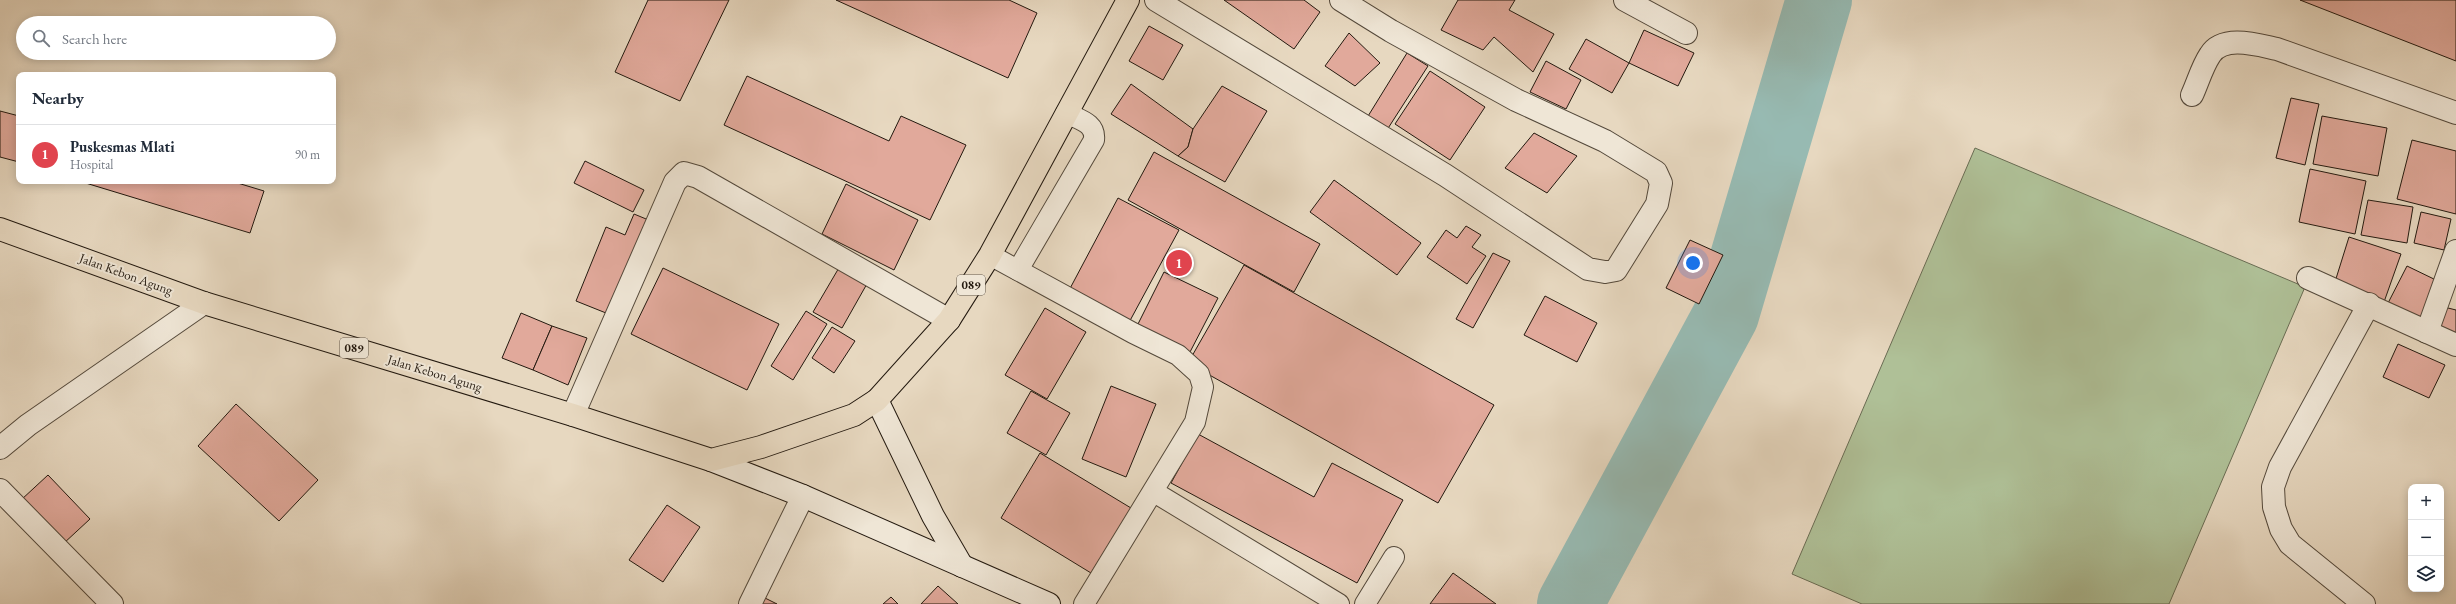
<!DOCTYPE html>
<meta charset="utf-8">
<style>
:root{--surface:#fff;--page:#f2f2f3;--text:#1f2937;--muted:#747a83;--line:#e0e1e3;--accent:#8f2418}
body{margin:0;font-family:"EB Garamond",serif;background:var(--page);color:var(--text)}
.controls{position:absolute;right:12px;bottom:12px;display:grid;overflow:hidden;border-radius:8px;box-shadow:0 2px 10px #0003}
.controls button{width:36px;height:36px;display:grid;place-items:center;padding:0;border:0;border-bottom:1px solid var(--line);background:var(--surface);color:var(--text);font:20px sans-serif}
.you{position:absolute;left:1693px;top:263px;width:14px;height:14px;margin:-10px;border:3px solid #fff;border-radius:50%;background:#1a73e8;box-shadow:0 0 0 6px #1a73e833}
.badge{display:grid;place-items:center;width:26px;height:26px;border-radius:50%;background:var(--accent);color:#fff;font-size:13px;font-weight:700}
.pin{position:absolute;translate:-50% -50%;border:2px solid #fff;box-shadow:0 1px 4px #0006}
.list{margin:0;padding:0;list-style:none}
h2{display:flex;justify-content:space-between;align-items:center;height:52px;margin:0;padding:0 16px;font-size:17px}
h2 small{font-size:13px;font-weight:400;color:var(--muted)}
.list li{display:grid;grid-template-columns:26px 1fr auto;gap:12px;align-items:center;box-sizing:border-box;height:60px;padding:0 16px;border-top:1px solid var(--line)}
.list b{display:block;font-size:15px;white-space:nowrap}
.list p{margin:0;font-size:13px;white-space:nowrap;color:var(--muted)}
.list em{font-size:13px;font-style:normal;color:var(--muted)}
.icon{flex:none;width:22px;height:22px;fill:none;stroke:currentColor;stroke-width:2;stroke-linecap:round;stroke-linejoin:round}
.map{position:relative;flex:none;width:2456px;height:604px;overflow:hidden}
.search{position:absolute;background:var(--surface);box-shadow:0 2px 10px #0003;left:16px;top:16px;width:320px;height:44px;display:flex;align-items:center;gap:10px;box-sizing:border-box;padding:0 14px;border-radius:22px;color:var(--muted);font-size:15px}
.panel{position:absolute;background:var(--surface);box-shadow:0 2px 10px #0003;left:16px;top:72px;width:320px;height:112px;border-radius:8px}
.map>svg:first-child{display:block}
.green{fill:#afc097;stroke:#696c53}
.lines{fill:none;stroke-linecap:round;stroke-linejoin:round}
.river{stroke:#97bab2;stroke-width:66}
.building{fill:#e1a99b;stroke:#23190f}
.service-casing{stroke:#54493b;stroke-width:22}
.minor-casing{stroke:#54493b;stroke-width:24}
.secondary-casing{stroke:#23190f;stroke-width:24}
.primary-casing{stroke:#23190f;stroke-width:24}
.service{stroke:#efe6d6;stroke-width:20}
.minor{stroke:#efe6d6;stroke-width:22}
.secondary{stroke:#efe6d6;stroke-width:22}
.primary{stroke:#e7d8c0;stroke-width:22}
.labels{text-anchor:middle;dominant-baseline:central;stroke-width:4;stroke-linejoin:round;paint-order:stroke}
.shield{fill:#efe6d6;stroke:#60564b;stroke-width:1}
.shield-label{font-size:12px;font-weight:bold;fill:#23190f}
.street-label{font-size:13px;fill:#23190f;stroke:#efe6d6}
</style>
<div class="map">
<svg width="2456" height="604" viewBox="0 0 2456 604">
<rect width="100%" height="100%" fill="#e7d8c0"/>
<filter id="stains"><feTurbulence type="fractalNoise" baseFrequency=".005" numOctaves="4"/><feColorMatrix values="0 0 0 0 .2 0 0 0 0 .09 0 0 0 0 .02 0 0 0 .5 -.17"/></filter>
<radialGradient id="worn" r=".72"><stop offset=".6" stop-color="#630" stop-opacity="0"/><stop offset="1" stop-color="#630" stop-opacity=".3"/></radialGradient>
<polygon class="green" points="1975,148 2305,287 2169,604 1862,604 1792,574"/>
<g class="lines">
<polyline class="river" points="1570,604 1726,315 1819,0"/>
</g>
<g class="building">
<polygon points="648,0 729,0 680,101 615,72"/>
<polygon points="836,0 1009,0 1037,13 1008,78"/>
<polygon points="1224,0 1304,0 1320,12 1294,49"/>
<polygon points="1458,0 1515,0 1509,10 1554,34 1533,72 1494,37 1483,50 1441,30"/>
<polygon points="2300,0 2456,0 2456,61"/>
<polygon points="1149,26 1183,45 1163,80 1129,61"/>
<polygon points="1644,30 1694,53 1678,86 1629,63"/>
<polygon points="1349,33 1380,63 1355,86 1325,66"/>
<polygon points="1586,39 1629,63 1612,93 1569,69"/>
<polygon points="1407,53 1428,66 1385,133 1365,121"/>
<polygon points="1546,61 1581,80 1566,109 1530,92"/>
<polygon points="1430,71 1485,107 1450,160 1395,124"/>
<polygon points="747,76 889,141 901,116 966,145 930,220 724,125"/>
<polygon points="1131,84 1193,129 1188,147 1178,156 1111,114"/>
<polygon points="1222,86 1267,111 1225,182 1178,156 1188,147 1193,129"/>
<polygon points="2291,98 2319,104 2305,165 2276,158"/>
<polygon points="0,111 19,116 19,162 0,157"/>
<polygon points="2322,116 2387,128 2378,176 2313,164"/>
<polygon points="1534,133 1577,156 1547,193 1505,168"/>
<polygon points="2412,140 2456,151 2456,214 2397,199"/>
<polygon points="1154,152 1320,244 1294,292 1128,200"/>
<polygon points="585,161 644,190 633,212 574,183"/>
<polygon points="2310,169 2366,181 2355,234 2299,222"/>
<polygon points="1334,180 1421,243 1397,275 1310,212"/>
<polygon points="79,181 231,181 264,191 250,233"/>
<polygon points="846,184 918,220 894,270 822,234"/>
<polygon points="1118,198 1179,230 1126,328 1066,296"/>
<polygon points="2368,200 2413,207 2407,243 2361,235"/>
<polygon points="2421,212 2451,219 2444,250 2414,243"/>
<polygon points="634,214 651,221 611,315 576,301 606,227 625,235"/>
<polygon points="1466,226 1481,235 1472,247 1486,256 1467,284 1427,257 1446,230 1457,238"/>
<polygon points="2349,237 2401,254 2384,302 2334,285"/>
<polygon points="1690,240 1723,255 1699,304 1666,288"/>
<polygon points="1493,253 1510,261 1473,328 1456,319"/>
<polygon points="1244,265 1494,405 1438,503 1188,363"/>
<polygon points="840,266 868,282 842,328 813,312"/>
<polygon points="2407,266 2438,281 2418,323 2386,307"/>
<polygon points="663,268 779,324 747,390 631,334"/>
<polygon points="1164,272 1218,298 1190,352 1137,326"/>
<polygon points="1545,296 1597,323 1577,362 1524,335"/>
<polygon points="2444,307 2456,310 2456,337 2438,333"/>
<polygon points="1045,308 1086,332 1047,399 1005,375"/>
<polygon points="806,311 827,324 793,380 771,366"/>
<polygon points="521,313 552,326 533,370 502,358"/>
<polygon points="552,326 587,338 568,385 533,370"/>
<polygon points="832,327 855,341 834,373 812,358"/>
<polygon points="2398,344 2445,365 2429,398 2383,377"/>
<polygon points="1111,386 1156,404 1126,477 1082,459"/>
<polygon points="1031,391 1070,413 1046,455 1007,433"/>
<polygon points="236,404 318,480 279,521 198,446"/>
<polygon points="1198,434 1314,497 1332,463 1403,500 1357,583 1171,483"/>
<polygon points="1040,453 1131,508 1091,573 1001,518"/>
<polygon points="48,475 90,519 63,544 21,500"/>
<polygon points="667,505 700,527 663,582 629,560"/>
<polygon points="1453,573 1496,604 1430,604"/>
<polygon points="938,586 958,604 921,604"/>
<polygon points="761,596 777,604 757,604"/>
<polygon points="891,597 898,604 883,604"/>
</g>
<g class="lines">
<g class="service-casing">
<g id="service">
<polyline points="990,255 1133,333 1178,355 1199,374 1203,387 1195,422 1084,604"/>
<path d="M1018 270 1094 140C1096 123 1080 120 1066 113"/>
<polyline points="1154,492 1339,604"/>
<polyline points="1365,604 1394,557"/>
</g>
</g>
<g class="minor-casing">
<g id="minor">
<polyline points="1156,0 1445,175 1588,269 1605,272 1616,270 1657,204 1661,183 1656,172 1605,141 1516,100 1391,31 1341,0"/>
<polyline points="1625,0 1686,33"/>
<path d="M2192 95C2198 82 2202 67 2210 55 2223 34 2258 45 2277 49L2456 113"/>
<polyline points="2308,278 2456,345"/>
<polyline points="2427,332 2456,251"/>
<polyline points="573,415 675,182 684,173 698,177 949,320"/>
<polyline points="0,448 28,425 204,303"/>
<polyline points="0,490 112,604"/>
<polyline points="750,604 803,496"/>
<polyline points="2364,604 2290,544 2281,529 2274,507 2273,487 2280,467 2369,304"/>
</g>
</g>
<g class="secondary-casing">
<g id="secondary">
<polyline points="877,400 933,516 962,566"/>
<polyline points="711,460 803,496 1049,604"/>
</g>
</g>
<g class="primary-casing">
<polyline id="primary" points="0,229 204,303 573,415 711,460 761,447 854,415 877,400 949,320 990,255 1128,0"/>
</g>
<use href="#service" class="service"/>
<use href="#minor" class="minor"/>
<use href="#secondary" class="secondary"/>
<use href="#primary" class="primary"/>
</g>
<g class="labels">
<g class="shield">
<rect x="957" y="275" width="28" height="20" rx="3"/>
<rect x="340" y="338" width="28" height="20" rx="3"/>
</g>
<g class="shield-label">
<text x="971" y="285">089</text>
<text x="354" y="348">089</text>
</g>
<g class="street-label">
<text transform="translate(126 274) rotate(20)">Jalan Kebon Agung</text>
<text transform="translate(435 373) rotate(17)">Jalan Kebon Agung</text>
</g>
</g>
<rect width="100%" height="100%" filter="url(#stains)"/>
<rect width="100%" height="100%" fill="url(#worn)"/>
</svg>
<div class="controls">
<button>+</button>
<button>−</button>
<button><svg class="icon" aria-label="layers" viewBox="0 0 24 24"><path d="M12 4l9 5-9 5-9-5zM3 14l9 5 9-5"/></svg></button>
</div>
<div class="you"></div>
<div class="pin badge" style="left:1179px;top:263px;background:#e0444e">1</div>
<div class="search"><svg class="icon" aria-label="search" viewBox="0 0 24 24"><circle cx="10" cy="10" r="6"/><path d="M15 15l6 6"/></svg>Search here</div>
<section class="panel">
<h2>Nearby<small></small></h2>
<ul class="list">
<li><span class="badge" style="background:#e0444e">1</span><div><b>Puskesmas Mlati</b><p>Hospital</p></div><em>90 m</em></li>
</ul>
</section>
</div>
